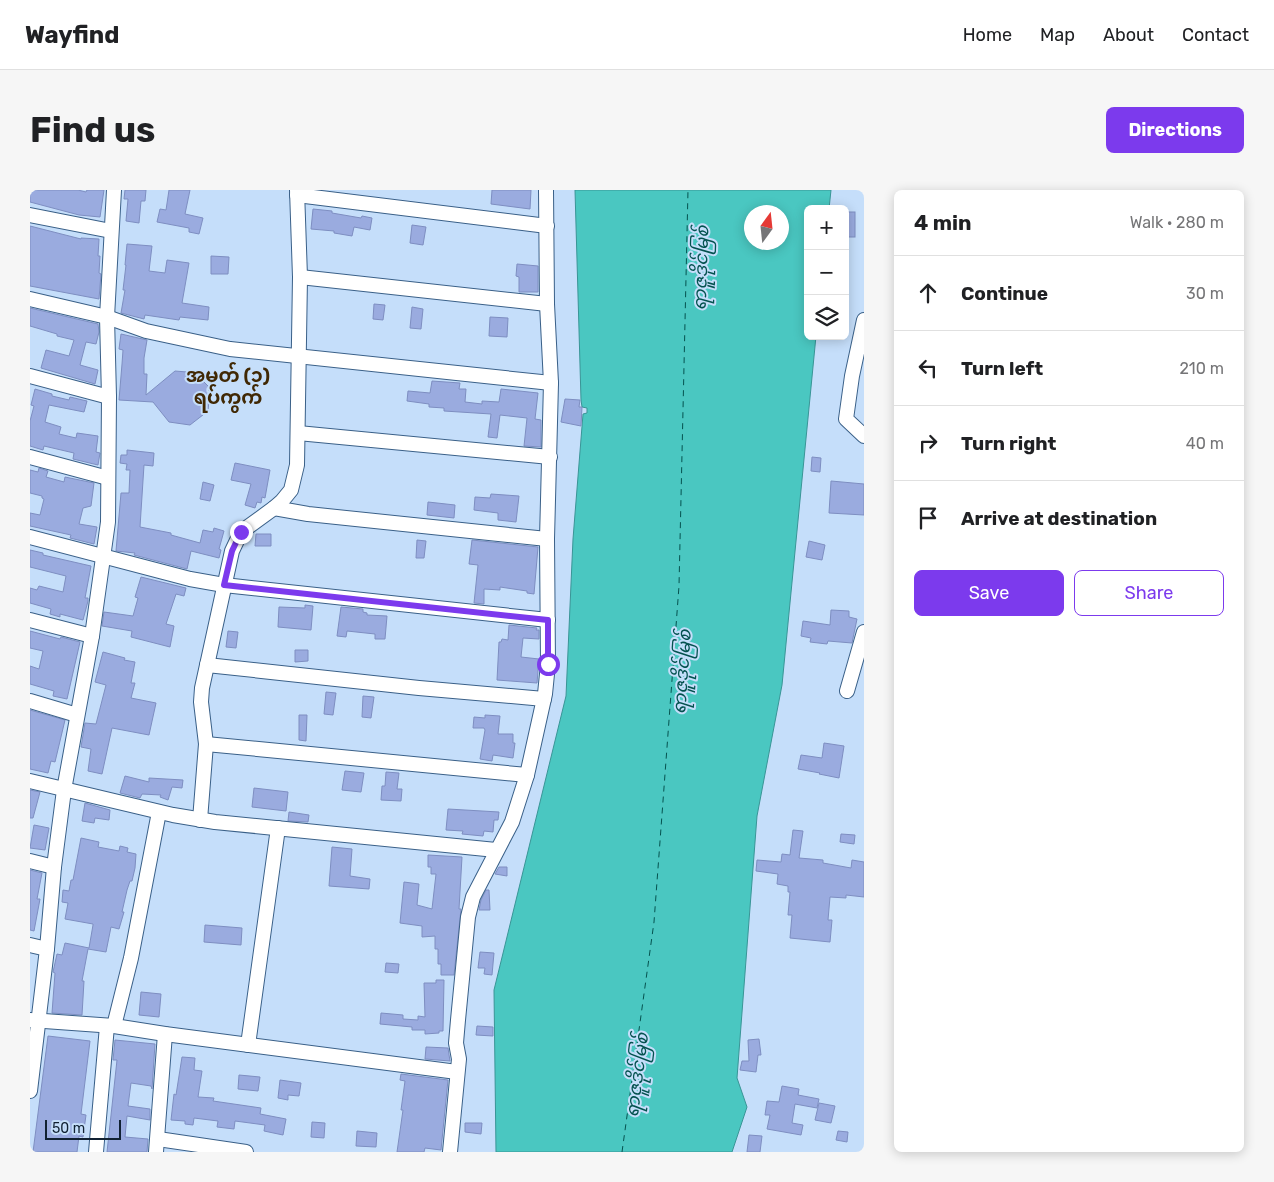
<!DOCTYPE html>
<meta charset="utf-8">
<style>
:root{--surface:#fff;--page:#f6f6f6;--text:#202124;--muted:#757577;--line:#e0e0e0;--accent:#7c3aed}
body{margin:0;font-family:Rubik,"Noto Sans Myanmar",sans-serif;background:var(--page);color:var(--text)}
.controls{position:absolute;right:15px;top:15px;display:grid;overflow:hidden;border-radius:8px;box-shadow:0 2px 12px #0003}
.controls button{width:45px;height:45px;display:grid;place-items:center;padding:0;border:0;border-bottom:1px solid var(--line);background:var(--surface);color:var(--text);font:25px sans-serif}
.compass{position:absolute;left:714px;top:15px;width:45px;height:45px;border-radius:50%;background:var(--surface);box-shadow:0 2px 12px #0003;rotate:15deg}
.scale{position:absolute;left:15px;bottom:12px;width:76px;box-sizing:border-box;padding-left:5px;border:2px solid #112132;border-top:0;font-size:14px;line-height:18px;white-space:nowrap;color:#112132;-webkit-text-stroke:4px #c5defa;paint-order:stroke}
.stop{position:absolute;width:15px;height:15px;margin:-11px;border:4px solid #7c3aed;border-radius:50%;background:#fff}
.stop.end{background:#7c3aed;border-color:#fff;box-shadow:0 1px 5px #0008}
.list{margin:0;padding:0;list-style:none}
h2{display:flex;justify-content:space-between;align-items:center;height:65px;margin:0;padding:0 20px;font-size:21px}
h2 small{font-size:16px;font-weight:400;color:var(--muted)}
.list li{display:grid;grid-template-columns:32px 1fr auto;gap:15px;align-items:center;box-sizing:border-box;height:75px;padding:0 20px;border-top:1px solid var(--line)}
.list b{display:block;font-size:19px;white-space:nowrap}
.list em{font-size:16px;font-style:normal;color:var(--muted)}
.actions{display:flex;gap:10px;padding:15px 20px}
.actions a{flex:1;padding:11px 0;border:1px solid var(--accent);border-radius:8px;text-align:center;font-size:18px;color:var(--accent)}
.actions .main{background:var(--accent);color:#fff}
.icon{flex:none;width:28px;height:28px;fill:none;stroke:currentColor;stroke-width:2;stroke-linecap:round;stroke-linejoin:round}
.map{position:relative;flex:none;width:834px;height:962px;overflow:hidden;border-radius:8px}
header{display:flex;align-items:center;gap:30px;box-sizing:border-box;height:70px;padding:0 25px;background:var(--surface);border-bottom:1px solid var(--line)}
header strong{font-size:24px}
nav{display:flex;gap:28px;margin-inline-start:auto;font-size:18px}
.intro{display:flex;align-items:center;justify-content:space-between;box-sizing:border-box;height:120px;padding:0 30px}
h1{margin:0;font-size:35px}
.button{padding:12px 22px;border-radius:8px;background:var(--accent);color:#fff;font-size:18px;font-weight:700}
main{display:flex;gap:30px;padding:0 30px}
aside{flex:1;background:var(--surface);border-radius:8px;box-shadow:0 2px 12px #0003}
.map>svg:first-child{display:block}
.water{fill:#4ac7c1;stroke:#399596;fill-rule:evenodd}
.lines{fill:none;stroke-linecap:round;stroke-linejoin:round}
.ferry{stroke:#04524f;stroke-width:1;stroke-dasharray:6 5;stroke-linecap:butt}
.building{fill:#9aabdf;stroke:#7e8ec1}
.minor-casing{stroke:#3a6088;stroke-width:16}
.minor{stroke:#fff;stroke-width:14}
.route{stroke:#7c3aed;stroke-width:6}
.labels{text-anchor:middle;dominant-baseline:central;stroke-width:4;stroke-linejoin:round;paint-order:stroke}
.water-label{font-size:18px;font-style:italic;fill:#04524f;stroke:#c5defa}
.quarter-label{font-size:19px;font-weight:bold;fill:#402804;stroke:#c5defa}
</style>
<header>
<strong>Wayfind</strong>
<nav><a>Home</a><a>Map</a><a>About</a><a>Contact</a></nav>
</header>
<div class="intro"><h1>Find us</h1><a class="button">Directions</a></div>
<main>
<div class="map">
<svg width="834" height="962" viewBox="0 0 834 962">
<rect width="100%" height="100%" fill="#c5defa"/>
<path class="water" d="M545 0H801L799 19H778V146H786L752 495 727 626 707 888 717 917 702 962H466L464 800 536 506 543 349 553 224 557 223V218L552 217 551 210ZM722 22H752V52H722Z"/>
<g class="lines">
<polyline class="ferry" points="592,962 624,732 649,396 658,0"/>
</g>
<g class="building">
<polygon points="0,0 48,0 56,2 57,0 74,0 70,27 49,25 0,12"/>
<polygon points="95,0 116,0 115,11 111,11 109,33 96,31 98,9 94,9"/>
<polygon points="139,0 160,0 155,24 173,28 169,44 159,42 159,38 127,32 130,19 136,20"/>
<polygon points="462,0 501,0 500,19 461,14"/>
<polygon points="283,19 302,21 302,23 331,28 332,26 342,28 340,40 324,37 322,46 304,43 304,41 281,39"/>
<rect x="815" y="22" width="10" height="25"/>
<polygon points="382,35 396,37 393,55 380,53"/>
<polygon points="0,36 51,49 51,48 69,49 68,66 70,66 69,83 71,84 69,109 0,96"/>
<polygon points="97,54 122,56 119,81 135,83 137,70 159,73 152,113 179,117 178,130 150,127 149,130 115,125 114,129 91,123 95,100 93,100 96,75 95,75"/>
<polygon points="181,66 199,67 198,84 181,84"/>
<polygon points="487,74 508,76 508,102 489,102 489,87 486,86"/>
<polygon points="344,114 355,115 353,130 343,129"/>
<polygon points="382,117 393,119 391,139 380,138"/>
<polygon points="0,118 68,134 69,142 66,154 56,152 50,175 68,180 65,194 11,178 16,160 39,166 44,150 27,146 27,144 0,136"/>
<polygon points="460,127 478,128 477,147 459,146"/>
<polygon points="91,144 117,150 114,168 114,184 117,184 116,205 145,181 169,183 169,187 180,198 178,221 160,235 139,232 123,212 89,210 92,174 93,160 89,159"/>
<polygon points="402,191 430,193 429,199 436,199 435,212 452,214 452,211 469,212 471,199 508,203 505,229 511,230 511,257 494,256 497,228 470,225 467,248 458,247 461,224 414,221 414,218 399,217 399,214 377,211 378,201 400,203"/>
<polygon points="5,199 22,204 22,206 39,210 40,207 57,211 54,222 19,215 15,232 31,237 29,244 46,248 47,243 68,246 66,262 70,263 68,275 43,269 44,263 14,256 13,260 0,256 0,231 4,216 1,215"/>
<polygon points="535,209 550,210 549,217 552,217 551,236 531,232"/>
<polygon points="97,260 124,263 123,276 114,275 110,337 141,343 141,345 170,353 173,340 183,342 184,338 194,341 189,359 191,360 189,368 161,361 157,379 104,365 105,363 86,361 91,303 99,303 100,280 96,280 97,274 90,273 91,265 97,265"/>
<polygon points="782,267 791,268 790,282 781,281"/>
<polygon points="205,273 240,280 235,308 232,307 231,313 227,312 225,318 215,315 221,294 201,290"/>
<polygon points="9,278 18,281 16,287 34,292 35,287 64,293 61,316 53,318 49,334 67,337 64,354 40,348 41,345 0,336 0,323 10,325 14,309 12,308 12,306 0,303 0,280 8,282"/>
<polygon points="801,291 834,294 834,325 799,323"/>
<polygon points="173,292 184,295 180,311 170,309"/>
<polygon points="461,304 489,306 486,332 468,330 468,323 444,320 445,307 460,308"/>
<polygon points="398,312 425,315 424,328 397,325"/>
<polygon points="226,344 241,344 241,356 225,356"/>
<polygon points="387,350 396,351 394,368 386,368"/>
<polygon points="442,350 508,357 504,404 497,403 497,401 470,397 470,400 454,399 454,414 444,413 448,375 439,374"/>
<polygon points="779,351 795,355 792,370 776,367"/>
<polygon points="0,360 13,363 13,365 61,376 55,408 58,408 58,411 53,430 30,424 30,427 20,424 21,419 0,413 0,398 7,400 9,396 33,402 36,386 0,377"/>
<polygon points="111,387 156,398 154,406 146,404 136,434 144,436 140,457 101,447 102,441 72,436 74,422 103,426 108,408 105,407"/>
<polygon points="275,415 283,416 281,440 248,437 249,417 275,418"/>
<polygon points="311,417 333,419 333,422 337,423 337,425 357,426 355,449 345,449 345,444 317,441 316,447 307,446"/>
<polygon points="801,420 819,421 819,427 827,429 822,453 798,451 797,454 780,452 781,448 771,446 773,431 800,435"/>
<polygon points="479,435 507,438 506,440 509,440 509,449 493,448 491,467 509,469 507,493 467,490 469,452 471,452 472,449 478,450"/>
<polygon points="0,441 30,449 31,447 50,452 37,509 23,506 24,501 0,494 0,476 9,479 13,461 0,458"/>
<polygon points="198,441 208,442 206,458 196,457"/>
<polygon points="265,460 278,460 278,471 265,472"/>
<polygon points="73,462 95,468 94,470 105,472 101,493 105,493 101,508 126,513 119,545 82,538 72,584 58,581 61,559 51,557 55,533 66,534 76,495 65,492"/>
<polygon points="296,502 306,503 303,525 294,524"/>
<polygon points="333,506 344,507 341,528 332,527"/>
<polygon points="0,520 35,530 25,572 21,571 18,583 0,579"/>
<polygon points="269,525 277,525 276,551 269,550"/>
<polygon points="455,525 470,526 468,544 483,544 483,553 485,553 483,568 463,565 462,571 450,569 455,540 454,538 443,538 444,527 455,528"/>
<polygon points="794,553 814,556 809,588 789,584 790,583 768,579 771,565 792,568"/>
<polygon points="315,581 334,583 331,602 312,600"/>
<polygon points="356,582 369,583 367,599 372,599 371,611 351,610 352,596 355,596"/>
<polygon points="95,586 119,592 119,588 153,590 152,598 142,597 138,610 130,607 131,605 112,604 110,608 90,603"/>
<polygon points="224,598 258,602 256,621 222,617"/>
<polygon points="0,600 10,602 3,628 0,628"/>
<polygon points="55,613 80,620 79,630 65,628 64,633 52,631"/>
<polygon points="418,619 469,622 468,630 464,630 463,642 454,641 453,646 432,644 433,641 416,640"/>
<polygon points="259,622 279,625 278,632 258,631"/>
<polygon points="4,635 19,638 15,660 0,658"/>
<polygon points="763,640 773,641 769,668 793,670 793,673 821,678 822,670 834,672 834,707 816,705 816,708 800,707 798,730 802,730 800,752 760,748 762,725 758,725 760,702 758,702 758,696 747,694 748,684 726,681 727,670 751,672 752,664 760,665"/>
<polygon points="811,644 825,645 824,654 810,652"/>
<polygon points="51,648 69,652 68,657 89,661 90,656 98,658 97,662 106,664 105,678 102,691 100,691 97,700 92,722 94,722 89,739 81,737 76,762 58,759 52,791 54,791 52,825 22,823 25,783 23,782 27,764 32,765 35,753 59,758 63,735 63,734 35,729 38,713 32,712 33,700 39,701 41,690 43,690"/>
<polygon points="302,657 322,659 320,686 340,689 339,699 299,696"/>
<polygon points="398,665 432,667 429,719 431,719 424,785 411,785 411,774 408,774 408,759 405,759 405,746 392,747 392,736 370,733 374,692 389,694 387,715 402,719 406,684 401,684 401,677 398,677"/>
<polygon points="469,677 477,677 477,686 465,684"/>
<polygon points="0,680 12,683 7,709 10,709 4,741 0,740"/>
<polygon points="456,700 459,700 460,720 449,720 451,710"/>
<polygon points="175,735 212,738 211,755 174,752"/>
<polygon points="450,762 464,763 462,785 454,784 455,778 448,778"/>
<polygon points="356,773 369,774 368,783 355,782"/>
<polygon points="406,790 414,790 413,841 409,841 409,843 395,844 395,840 382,840 382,837 350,834 351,823 373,825 373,829 388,830 388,826 395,827 394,793 406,793"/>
<polygon points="111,802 131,804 129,827 109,825"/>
<polygon points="447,836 463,837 463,846 446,845"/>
<polygon points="18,846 60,851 51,924 56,925 53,947 49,946 47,962 3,962"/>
<polygon points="729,849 731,865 728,865 726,882 710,880 712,871 719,871 718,850"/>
<polygon points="85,850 125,854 122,899 121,896 101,893 98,916 120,919 120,930 97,926 95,947 118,949 117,962 77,962 87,870 83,870"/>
<polygon points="396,857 418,858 420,871 395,869"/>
<polygon points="152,867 165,868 164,880 172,881 168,907 184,908 183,911 231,918 230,924 256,929 253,945 234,941 235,935 205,931 204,939 187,937 188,931 164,928 163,935 155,934 155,931 141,930 144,904 146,905"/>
<polygon points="371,884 418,890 411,960 395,958 394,962 367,962 373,920 371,920 375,891 370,890"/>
<polygon points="209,885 230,887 228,901 208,899"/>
<polygon points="250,890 271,893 269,906 258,905 258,910 248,908"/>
<polygon points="752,896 769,899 768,905 789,909 787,918 765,914 762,933 773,935 771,945 737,939 740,925 735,925 737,911 749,912"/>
<polygon points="789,913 805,916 801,933 785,930"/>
<polygon points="282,932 295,933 294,948 281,947"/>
<polygon points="435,933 452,933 451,944 435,942"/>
<polygon points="327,941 347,943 346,957 326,956"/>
<polygon points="808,941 818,942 817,952 806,950"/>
<polygon points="719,945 732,946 730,962 717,962"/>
</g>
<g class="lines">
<g class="minor-casing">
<g id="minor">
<polyline points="267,5 517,36"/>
<polyline points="0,25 81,41"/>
<polyline points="270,87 517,114"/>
<polyline points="0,109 77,127 116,141 200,159 521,193"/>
<polyline points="834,130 822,186 816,229 834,246"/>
<polyline points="0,186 79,207"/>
<polyline points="268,243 520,267"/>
<polyline points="0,267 78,288"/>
<polyline points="244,318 278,324 517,349"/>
<polyline points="0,347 160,389 194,395 518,430"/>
<polyline points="0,430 62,446"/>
<polyline points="177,475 389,498 514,509"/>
<polyline points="817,501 834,442"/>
<polyline points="0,511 47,525"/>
<polyline points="176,554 497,585"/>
<polyline points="0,591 143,625 185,632 466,660"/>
<polyline points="170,630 176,554 171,512 172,498 202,361 211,342 244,318 252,311 261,300 267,275 270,87 267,0"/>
<polyline points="0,671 24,677"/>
<polyline points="0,755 17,759"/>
<polyline points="0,830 84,836 135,844 427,882"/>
<polyline points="84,836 101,768 129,622"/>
<polyline points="218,855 248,638"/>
<polyline points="0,901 17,759 24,677 34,600 62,446 78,332 79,207 77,127 84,0"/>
<polyline points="128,949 216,962"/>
<polyline points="66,962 77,836"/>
<polyline points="126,962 135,844"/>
<polyline points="420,962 429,869 426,853 428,830 438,727 443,707 482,632 497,585 515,504 518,474 517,349 521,193 517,114 516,0"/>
</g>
</g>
<use href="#minor" class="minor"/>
</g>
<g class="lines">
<polyline class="route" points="211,342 202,361 194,395 518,430 518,474"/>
</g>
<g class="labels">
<g class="water-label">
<text transform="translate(671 78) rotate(-88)">ရာဇူဒိုင်မြစ်</text>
<text transform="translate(652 482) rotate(-86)">ရာဇူဒိုင်မြစ်</text>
<text transform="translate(607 885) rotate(-83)">ရာဇူဒိုင်မြစ်</text>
</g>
<g class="quarter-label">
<text x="198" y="185">အမှတ် (၁)<tspan x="198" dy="22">ရပ်ကွက်</tspan></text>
</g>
</g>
</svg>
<div class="controls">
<button>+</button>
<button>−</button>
<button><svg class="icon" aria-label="layers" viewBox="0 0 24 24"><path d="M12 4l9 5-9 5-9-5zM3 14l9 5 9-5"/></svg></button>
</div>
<svg class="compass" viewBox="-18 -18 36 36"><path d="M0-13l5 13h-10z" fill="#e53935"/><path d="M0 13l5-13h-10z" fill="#757577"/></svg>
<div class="scale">50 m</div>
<div class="stop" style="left:518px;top:474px"></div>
<div class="stop end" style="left:211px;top:342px"></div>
</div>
<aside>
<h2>4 min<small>Walk · 280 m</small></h2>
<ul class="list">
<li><svg class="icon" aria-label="ahead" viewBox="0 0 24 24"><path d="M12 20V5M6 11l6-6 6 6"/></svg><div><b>Continue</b></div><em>30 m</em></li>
<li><svg class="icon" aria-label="left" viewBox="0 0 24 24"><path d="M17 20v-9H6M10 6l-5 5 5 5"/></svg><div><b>Turn left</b></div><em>210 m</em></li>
<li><svg class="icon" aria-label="right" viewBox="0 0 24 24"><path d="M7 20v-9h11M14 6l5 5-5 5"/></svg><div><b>Turn right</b></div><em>40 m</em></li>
<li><svg class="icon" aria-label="arrive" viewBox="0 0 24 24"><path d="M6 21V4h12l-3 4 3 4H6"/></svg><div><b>Arrive at destination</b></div></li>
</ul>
<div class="actions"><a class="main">Save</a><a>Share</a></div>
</aside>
</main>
